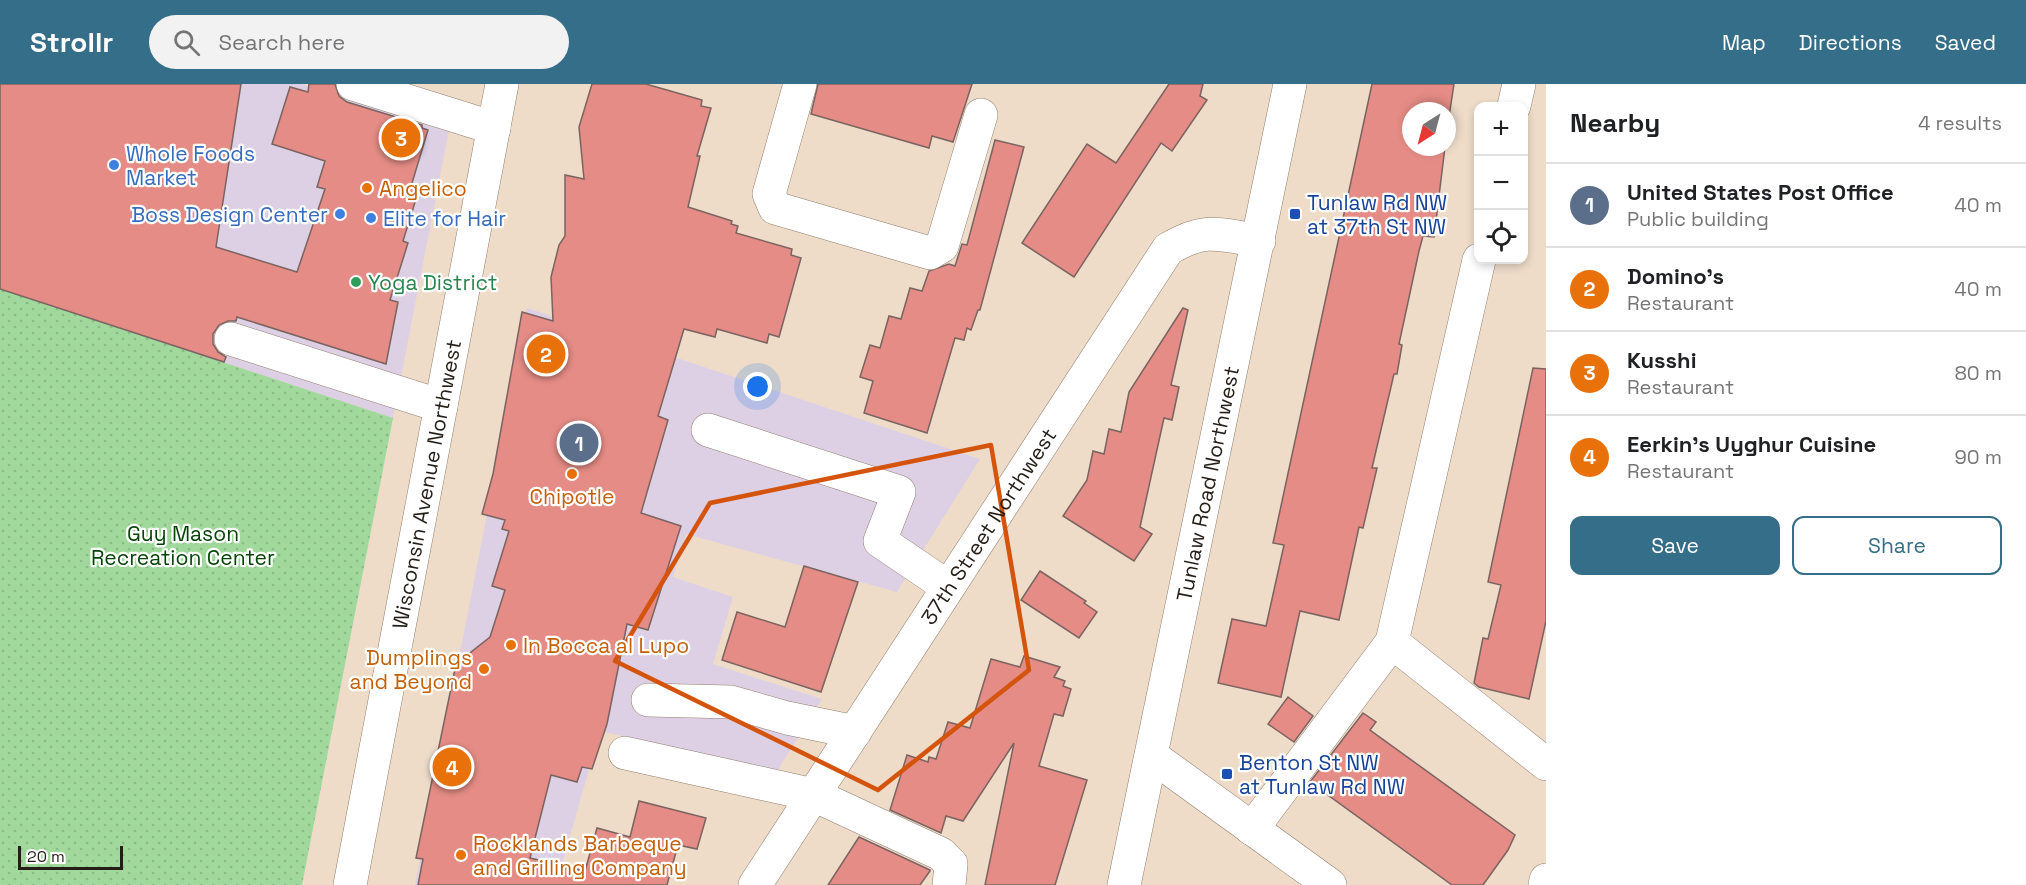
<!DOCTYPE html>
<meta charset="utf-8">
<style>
:root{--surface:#fff;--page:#f2f2f2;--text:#202124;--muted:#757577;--line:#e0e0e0;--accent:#356e88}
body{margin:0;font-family:"Space Grotesk",sans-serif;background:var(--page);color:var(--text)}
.controls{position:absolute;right:18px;top:18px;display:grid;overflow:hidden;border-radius:12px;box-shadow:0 3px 9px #0003}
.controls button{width:54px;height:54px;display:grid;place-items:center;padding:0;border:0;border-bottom:2px solid var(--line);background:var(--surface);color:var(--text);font:30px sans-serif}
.compass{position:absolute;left:1402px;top:18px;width:54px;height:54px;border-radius:50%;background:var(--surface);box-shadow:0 3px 9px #0003;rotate:216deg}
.scale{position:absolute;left:18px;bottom:15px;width:105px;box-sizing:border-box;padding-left:6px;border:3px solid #251e17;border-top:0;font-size:16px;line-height:21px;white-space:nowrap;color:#251e17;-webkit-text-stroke:4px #fff;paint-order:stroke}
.you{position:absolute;left:758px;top:303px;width:21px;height:21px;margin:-15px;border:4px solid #fff;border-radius:50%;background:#1a73e8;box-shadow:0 0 0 9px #1a73e833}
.badge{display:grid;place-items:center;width:39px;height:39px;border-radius:50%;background:var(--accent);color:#fff;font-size:20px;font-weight:700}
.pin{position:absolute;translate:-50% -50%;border:3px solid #fff;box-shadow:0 2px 6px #0006}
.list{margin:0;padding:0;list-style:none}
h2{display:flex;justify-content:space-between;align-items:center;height:78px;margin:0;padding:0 24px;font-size:26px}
h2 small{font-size:20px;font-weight:400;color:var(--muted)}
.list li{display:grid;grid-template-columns:39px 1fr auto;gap:18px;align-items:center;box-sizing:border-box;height:84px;padding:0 24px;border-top:2px solid var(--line)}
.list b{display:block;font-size:22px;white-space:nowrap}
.list p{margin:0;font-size:20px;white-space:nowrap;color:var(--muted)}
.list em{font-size:20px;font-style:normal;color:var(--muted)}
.actions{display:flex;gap:12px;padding:18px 24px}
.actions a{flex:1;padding:14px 0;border:2px solid var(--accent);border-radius:12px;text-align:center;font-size:21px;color:var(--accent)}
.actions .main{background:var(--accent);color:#fff}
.icon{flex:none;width:33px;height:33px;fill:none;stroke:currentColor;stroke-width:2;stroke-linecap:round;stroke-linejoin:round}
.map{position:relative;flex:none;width:1546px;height:801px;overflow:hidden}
header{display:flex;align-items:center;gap:36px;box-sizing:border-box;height:84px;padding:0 30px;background:var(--accent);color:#fff}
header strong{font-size:28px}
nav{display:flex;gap:33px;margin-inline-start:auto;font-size:21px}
.search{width:420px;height:54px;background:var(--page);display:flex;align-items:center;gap:15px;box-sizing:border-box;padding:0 21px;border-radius:33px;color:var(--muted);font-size:22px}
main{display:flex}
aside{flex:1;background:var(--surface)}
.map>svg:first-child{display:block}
.commercial{fill:#ddd0e4}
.park{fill:url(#park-dots)}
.building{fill:#e48c85;stroke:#7b6360;stroke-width:1.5}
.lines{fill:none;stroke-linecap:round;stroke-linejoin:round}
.minor-casing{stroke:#907f6e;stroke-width:34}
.major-casing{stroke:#907f6e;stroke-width:34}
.minor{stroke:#fff;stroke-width:33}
.major{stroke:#fff;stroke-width:33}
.marked{fill:none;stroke:#d4530d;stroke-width:4.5;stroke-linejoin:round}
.shop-dot{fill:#3f7fe0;stroke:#fff;stroke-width:2}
.food-dot{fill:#e8710a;stroke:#fff;stroke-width:2}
.transit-dot{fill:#1a4fb4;stroke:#fff;stroke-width:2}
.leisure-dot{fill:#2e9e5b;stroke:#fff;stroke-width:2}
.labels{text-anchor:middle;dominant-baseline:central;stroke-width:4.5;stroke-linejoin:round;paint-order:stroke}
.shop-label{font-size:21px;fill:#366cbe;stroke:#fff;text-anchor:start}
.food-label{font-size:21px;fill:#c56008;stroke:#fff;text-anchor:start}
.transit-label{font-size:21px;fill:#164399;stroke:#fff;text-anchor:start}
.leisure-label{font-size:21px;fill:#27864d;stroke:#fff;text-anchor:start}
.street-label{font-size:21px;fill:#251e17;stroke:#fff}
.park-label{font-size:21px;fill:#054505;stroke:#fff}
</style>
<header>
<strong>Strollr</strong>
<div class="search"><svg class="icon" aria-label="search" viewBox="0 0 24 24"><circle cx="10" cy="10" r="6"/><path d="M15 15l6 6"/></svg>Search here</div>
<nav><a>Map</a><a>Directions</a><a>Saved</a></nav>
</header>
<main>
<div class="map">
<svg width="1546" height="801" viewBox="0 0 1546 801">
<defs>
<pattern id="park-dots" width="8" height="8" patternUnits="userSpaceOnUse" patternTransform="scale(1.5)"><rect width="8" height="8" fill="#a1d99d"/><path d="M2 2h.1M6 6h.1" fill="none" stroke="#8aba86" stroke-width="1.8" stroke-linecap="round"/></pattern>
</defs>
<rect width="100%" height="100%" fill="#eedcc9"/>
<g class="commercial">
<polygon points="0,0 301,0 449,46 393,334 0,205"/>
<polygon points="527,224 980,375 897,508 686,450 673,493 733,513 713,580 822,615 777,687 600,647 556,801 415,801"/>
</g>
<polygon class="park" points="0,205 393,334 302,801 0,801"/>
<g class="building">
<polygon points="0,0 241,0 216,163 297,188 325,105 317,103 325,77 272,60 290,3 308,8 309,0 335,0 339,12 347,18 422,41 422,44 428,46 412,99 420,102 403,157 408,159 390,216 398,218 386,280 237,233 236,237 228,237 219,241 213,250 213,260 218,268 226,273 224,278 0,205"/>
<polygon points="592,0 646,0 702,16 701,22 711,24 697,72 700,72 688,123 732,137 731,140 738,142 736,149 792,165 791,171 801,174 779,253 769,250 767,259 717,245 715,253 684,245 658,332 668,336 641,429 681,442 648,546 627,540 607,640 592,685 582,683 577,698 551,691 530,774 585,787 597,744 630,753 639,717 706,734 697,765 678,761 667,801 418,801 423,775 416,774 456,580 490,553 505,506 492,502 509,447 502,445 505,436 482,430 493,390 522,228 553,237 551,193 559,161 565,152 565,91 584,95 579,43"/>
<polygon points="818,0 972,0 953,58 932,52 929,64 811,30"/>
<polygon points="1169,0 1203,0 1200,12 1207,16 1172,67 1161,59 1074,193 1022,159 1087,60 1116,79"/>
<polygon points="1372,0 1454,0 1447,46 1447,27 1411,27 1411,63 1445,63 1434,153 1423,152 1419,167 1399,260 1402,261 1397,290 1394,290 1372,384 1377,384 1363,444 1359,443 1339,536 1300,527 1281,613 1218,599 1232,535 1266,542 1284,461 1273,459"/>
<polygon points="995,56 1024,63 980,226 978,226 971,246 967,244 964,256 955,254 927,349 864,329 873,297 860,293 870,261 880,264 889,232 901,235 910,204 922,207 929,187 949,180 955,182 962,160 967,161"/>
<polygon points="1183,224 1188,226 1171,301 1179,303 1172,336 1164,334 1140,443 1152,450 1134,477 1063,432 1087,396 1093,367 1104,370 1109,345 1121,348 1129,308"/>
<polygon points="1533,284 1546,285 1546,537 1529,615 1479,603 1474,599 1483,554 1488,555 1501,501 1488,498"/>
<polygon points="804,482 858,498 821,608 722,576 737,528 785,543"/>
<polygon points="1040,487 1086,517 1084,519 1097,528 1079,554 1021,516"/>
<polygon points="1024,572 1060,583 1054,593 1065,597 1063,602 1071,605 1063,632 1054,630 1039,682 1087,696 1055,801 985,801 1014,659 963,737 946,732 941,749 890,726 907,671 928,678 929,673 936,675 948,638 970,644 991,575 1020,583"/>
<polygon points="1288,613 1313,632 1294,658 1268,640"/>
<polygon points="1363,629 1376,638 1370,646 1515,751 1508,766 1483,801 1452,801 1310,698"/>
<polygon points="859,753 930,786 930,787 920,801 828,801"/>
</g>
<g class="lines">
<g class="minor-casing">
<g id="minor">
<polyline points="353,0 494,44"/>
<polyline points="800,0 769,110 775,124 930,169 942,162 981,31"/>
<polyline points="1514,22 1519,0"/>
<polyline points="231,255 441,322"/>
<polyline points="708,346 899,408 880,457 948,503"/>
<polyline points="1392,558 1546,680"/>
<polyline points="648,616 731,618 787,634 855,648"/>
<polyline points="625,669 814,711 941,770 951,780 949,801"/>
<polyline points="1152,672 1330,801"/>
<polyline points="1252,745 1392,558 1479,176"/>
<path id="s1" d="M755 801 1168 165C1205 143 1218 150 1259 157"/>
<path id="s2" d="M1124 801 1290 0"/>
<polyline points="1545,801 1546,796"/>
</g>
</g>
<g class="major-casing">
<g id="major">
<path id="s3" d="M350 801 502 0"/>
</g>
</g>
<use href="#minor" class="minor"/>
<use href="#major" class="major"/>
</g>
<path class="marked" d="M991 361 1029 586 878 706 615 577 710 419Z"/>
<g class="shop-dot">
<circle cx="114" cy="81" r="6"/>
<circle cx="340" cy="130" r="6"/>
<circle cx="371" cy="134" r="6"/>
</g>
<g class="food-dot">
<circle cx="367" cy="104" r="6"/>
<circle cx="572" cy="390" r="6"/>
<circle cx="511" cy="561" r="6"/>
<circle cx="484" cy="585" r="6"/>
<circle cx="461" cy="771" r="6"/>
</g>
<g class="transit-dot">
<rect x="1289" y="124" width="12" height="12" rx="3"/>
<rect x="1221" y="684" width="12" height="12" rx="3"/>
</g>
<circle class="leisure-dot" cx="356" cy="198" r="6"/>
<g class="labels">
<g class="shop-label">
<text x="126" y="69">Whole Foods<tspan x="126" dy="24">Market</tspan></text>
<text x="328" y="130" text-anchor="end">Boss Design Center</text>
<text x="383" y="134">Elite for Hair</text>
</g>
<g class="food-label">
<text x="379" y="104">Angelico</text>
<text x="572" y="412" text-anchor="middle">Chipotle</text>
<text x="523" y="561">In Bocca al Lupo</text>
<text x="472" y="573" text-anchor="end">Dumplings<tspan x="472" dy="24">and Beyond</tspan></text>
<text x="473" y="759">Rocklands Barbeque<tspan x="473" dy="24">and Grilling Company</tspan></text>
</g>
<g class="transit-label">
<text x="1307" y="118">Tunlaw Rd NW<tspan x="1307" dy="24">at 37th St NW</tspan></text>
<text x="1239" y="678">Benton St NW<tspan x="1239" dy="24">at Tunlaw Rd NW</tspan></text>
</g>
<g class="leisure-label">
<text x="368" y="198">Yoga District</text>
</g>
<g class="street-label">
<text stroke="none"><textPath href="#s3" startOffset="408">Wisconsin Avenue Northwest</textPath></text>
<text stroke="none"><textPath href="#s2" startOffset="410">Tunlaw Road Northwest</textPath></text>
<text stroke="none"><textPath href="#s1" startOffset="428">37th Street Northwest</textPath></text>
</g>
<g class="park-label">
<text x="183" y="449">Guy Mason<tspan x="183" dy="24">Recreation Center</tspan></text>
</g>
</g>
</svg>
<div class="controls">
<button>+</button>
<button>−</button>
<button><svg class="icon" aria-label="locate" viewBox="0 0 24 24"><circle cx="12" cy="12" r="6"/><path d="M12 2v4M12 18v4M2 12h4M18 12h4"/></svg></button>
</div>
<svg class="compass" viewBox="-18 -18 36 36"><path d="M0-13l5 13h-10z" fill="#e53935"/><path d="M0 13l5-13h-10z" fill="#757577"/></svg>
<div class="scale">20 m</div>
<div class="you"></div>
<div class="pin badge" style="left:579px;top:359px;background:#5c6f8a">1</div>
<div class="pin badge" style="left:546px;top:270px;background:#e8710a">2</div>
<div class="pin badge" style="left:401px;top:54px;background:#e8710a">3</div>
<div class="pin badge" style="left:452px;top:683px;background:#e8710a">4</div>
</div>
<aside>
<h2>Nearby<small>4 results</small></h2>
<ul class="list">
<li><span class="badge" style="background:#5c6f8a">1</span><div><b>United States Post Office</b><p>Public building</p></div><em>40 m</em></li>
<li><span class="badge" style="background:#e8710a">2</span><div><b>Domino's</b><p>Restaurant</p></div><em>40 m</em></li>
<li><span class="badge" style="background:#e8710a">3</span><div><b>Kusshi</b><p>Restaurant</p></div><em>80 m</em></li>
<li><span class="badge" style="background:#e8710a">4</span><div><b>Eerkin's Uyghur Cuisine</b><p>Restaurant</p></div><em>90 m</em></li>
</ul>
<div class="actions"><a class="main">Save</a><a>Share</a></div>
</aside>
</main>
